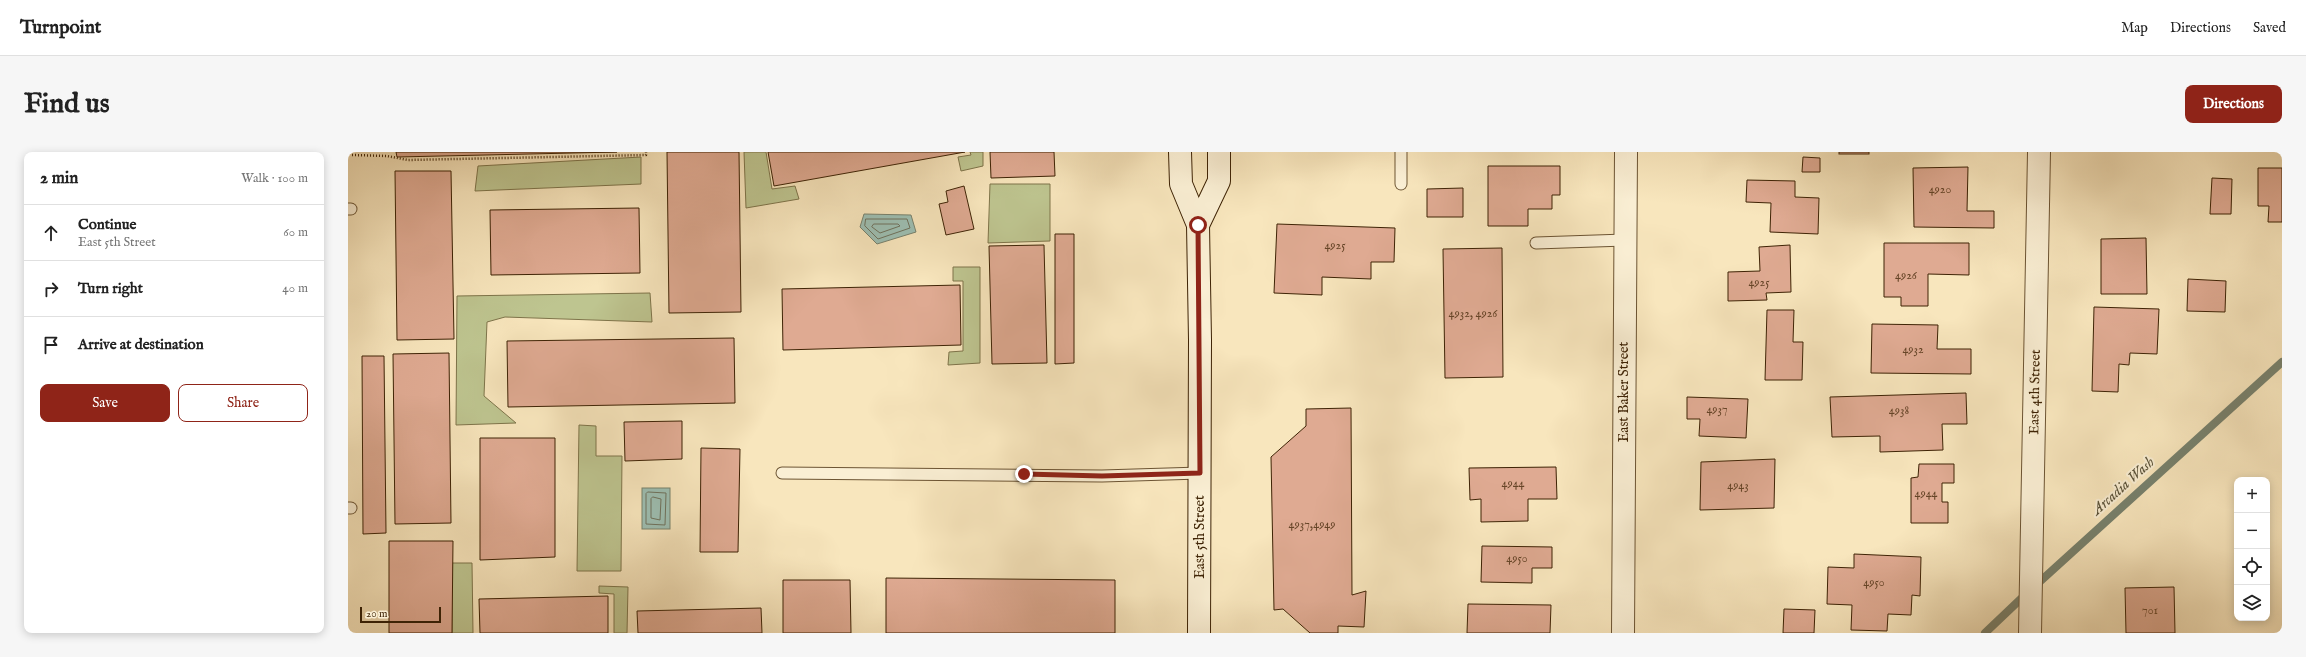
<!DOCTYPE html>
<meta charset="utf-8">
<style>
:root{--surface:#fff;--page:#f6f6f6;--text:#222;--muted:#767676;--line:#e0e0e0;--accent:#8f2418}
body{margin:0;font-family:"IM FELL English",serif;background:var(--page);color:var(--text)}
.controls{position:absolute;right:12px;bottom:12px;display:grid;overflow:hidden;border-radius:8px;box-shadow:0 2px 10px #0003}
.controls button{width:36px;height:36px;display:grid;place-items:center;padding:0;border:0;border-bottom:1px solid var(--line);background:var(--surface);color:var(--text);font:20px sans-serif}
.scale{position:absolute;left:12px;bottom:10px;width:81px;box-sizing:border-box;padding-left:4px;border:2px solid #3e2305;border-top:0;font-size:11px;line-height:14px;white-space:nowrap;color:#3e2305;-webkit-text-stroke:3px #faefd4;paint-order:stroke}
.stop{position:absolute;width:12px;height:12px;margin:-9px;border:3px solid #8f2418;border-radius:50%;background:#fff}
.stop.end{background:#8f2418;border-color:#fff;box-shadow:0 1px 4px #0008}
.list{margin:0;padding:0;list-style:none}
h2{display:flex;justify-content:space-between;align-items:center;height:52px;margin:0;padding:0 16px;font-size:17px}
h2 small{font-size:13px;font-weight:400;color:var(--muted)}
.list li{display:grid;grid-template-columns:26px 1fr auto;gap:12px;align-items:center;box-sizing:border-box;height:56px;padding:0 16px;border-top:1px solid var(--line)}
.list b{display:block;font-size:15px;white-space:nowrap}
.list p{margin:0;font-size:13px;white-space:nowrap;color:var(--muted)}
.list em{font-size:13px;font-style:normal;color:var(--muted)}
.actions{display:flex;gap:8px;padding:12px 16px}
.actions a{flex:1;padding:9px 0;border:1px solid var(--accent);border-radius:8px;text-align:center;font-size:14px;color:var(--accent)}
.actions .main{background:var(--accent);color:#fff}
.icon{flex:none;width:22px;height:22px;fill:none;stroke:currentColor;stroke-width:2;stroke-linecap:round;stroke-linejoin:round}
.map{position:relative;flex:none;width:1934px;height:481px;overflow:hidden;border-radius:8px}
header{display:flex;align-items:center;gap:24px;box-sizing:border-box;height:56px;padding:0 20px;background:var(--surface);border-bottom:1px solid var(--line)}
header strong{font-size:19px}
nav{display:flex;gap:22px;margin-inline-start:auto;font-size:14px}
.intro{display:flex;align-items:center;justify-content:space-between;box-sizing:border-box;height:96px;padding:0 24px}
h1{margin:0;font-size:28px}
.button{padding:10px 18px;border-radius:8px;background:var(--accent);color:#fff;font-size:14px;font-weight:700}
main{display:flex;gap:24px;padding:0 24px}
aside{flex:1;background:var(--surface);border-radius:8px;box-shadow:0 2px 10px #0003}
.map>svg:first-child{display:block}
.green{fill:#bec590;stroke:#7e744a}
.water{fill:#9dbfb3;stroke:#77816d}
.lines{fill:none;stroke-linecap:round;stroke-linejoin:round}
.shore{stroke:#6e715c;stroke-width:1}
.stream{stroke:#77816d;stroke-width:8}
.building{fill:#dfaa92;stroke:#3e2305}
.lane-casing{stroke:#6c5433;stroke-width:13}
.street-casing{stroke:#6c5433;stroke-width:24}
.secondary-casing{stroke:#3e2305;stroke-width:24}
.path{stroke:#3e2305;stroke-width:2.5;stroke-dasharray:1 2;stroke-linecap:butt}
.lane{stroke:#faefd4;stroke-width:11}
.street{stroke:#faefd4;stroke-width:22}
.secondary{stroke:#faefd4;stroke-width:22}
.route{stroke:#8f2418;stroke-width:5}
.labels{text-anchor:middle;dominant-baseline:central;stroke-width:4;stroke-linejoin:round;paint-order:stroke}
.number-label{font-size:12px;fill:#664528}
.street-label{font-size:14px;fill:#3e2305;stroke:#faefd4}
.water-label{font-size:15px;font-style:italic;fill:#5a5239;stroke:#faefd4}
</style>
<header>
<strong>Turnpoint</strong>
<nav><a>Map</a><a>Directions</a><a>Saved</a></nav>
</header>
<div class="intro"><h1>Find us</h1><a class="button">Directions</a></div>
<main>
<aside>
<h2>2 min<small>Walk · 100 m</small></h2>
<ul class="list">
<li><svg class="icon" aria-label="ahead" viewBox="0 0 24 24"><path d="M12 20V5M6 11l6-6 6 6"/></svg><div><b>Continue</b><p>East 5th Street</p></div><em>60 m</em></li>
<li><svg class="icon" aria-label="right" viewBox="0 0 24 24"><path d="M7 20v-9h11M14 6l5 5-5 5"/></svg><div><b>Turn right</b></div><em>40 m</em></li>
<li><svg class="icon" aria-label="arrive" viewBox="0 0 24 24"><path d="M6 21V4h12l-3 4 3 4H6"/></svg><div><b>Arrive at destination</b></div></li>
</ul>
<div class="actions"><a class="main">Save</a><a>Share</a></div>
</aside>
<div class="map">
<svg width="1934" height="481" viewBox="0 0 1934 481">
<rect width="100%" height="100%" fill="#f8e6bd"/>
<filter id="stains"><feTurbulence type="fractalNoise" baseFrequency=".005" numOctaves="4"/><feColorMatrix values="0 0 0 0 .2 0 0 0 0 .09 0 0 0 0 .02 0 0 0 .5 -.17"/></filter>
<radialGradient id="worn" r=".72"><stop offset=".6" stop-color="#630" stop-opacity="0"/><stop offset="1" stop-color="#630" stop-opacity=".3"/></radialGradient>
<g class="green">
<polygon points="396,0 418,0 424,37 447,34 451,47 398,56"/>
<polygon points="622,0 635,0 635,14 613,19 610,5 623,3"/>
<polygon points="293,5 293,32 127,39 130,14"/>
<polygon points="642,32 702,32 702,89 640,91"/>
<polygon points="605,115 632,115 632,211 600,213 601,200 615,199 615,129 605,129"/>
<polygon points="302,141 304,170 157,165 139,170 136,244 168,271 108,273 109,144"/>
<polygon points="231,273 248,274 248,304 274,304 273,419 229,419"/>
<polygon points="104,411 124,411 125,481 104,481"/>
<polygon points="251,434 280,435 279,481 266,481 266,442 251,441"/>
</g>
<g class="water">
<polygon points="516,62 563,63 568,80 529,92 512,75"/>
<rect x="294" y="336" width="28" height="41"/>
</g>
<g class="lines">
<g class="shore">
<polygon points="518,67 559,67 562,76 530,87 517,74"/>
<polygon points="526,72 550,72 552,74 532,81 524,75"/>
<polygon points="300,340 318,341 317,373 298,372 298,342"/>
<polygon points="305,345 313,347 312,368 303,366 303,347"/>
</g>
<g class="stream">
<polyline points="1687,434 1934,210"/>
<polyline points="1637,481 1678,442"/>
</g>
</g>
<g class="building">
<polygon points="48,0 269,0 49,5"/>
<polygon points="319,0 391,0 393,160 321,161"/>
<polygon points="420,0 617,0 426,34"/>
<polygon points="642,0 706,0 707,24 643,26"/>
<rect x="1491" y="0" width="30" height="2"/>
<polygon points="1455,5 1472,6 1472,20 1454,20"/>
<polygon points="1140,14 1212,14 1212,43 1204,43 1204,57 1180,57 1180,74 1140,74"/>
<polygon points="1620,15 1619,59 1646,59 1646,76 1566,75 1565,16"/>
<polygon points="1910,16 1934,16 1934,70 1920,70 1921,54 1910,54"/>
<polygon points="47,19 103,19 106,187 49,188"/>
<polygon points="1864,26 1884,27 1883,62 1862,62"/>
<polygon points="1399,28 1447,29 1447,45 1471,46 1470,82 1422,80 1423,51 1398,50"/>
<polygon points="616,34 626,77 598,83 591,52 600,50 598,39"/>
<polygon points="1115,36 1115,65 1079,65 1079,37"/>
<polygon points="291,56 292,121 143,123 142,58"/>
<polygon points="929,72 1047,76 1046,110 1023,110 1023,127 974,125 974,143 926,141"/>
<polygon points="707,82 726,82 726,211 707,212"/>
<polygon points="1798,86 1799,142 1753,142 1753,87"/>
<polygon points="1536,91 1621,91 1621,123 1580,122 1580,154 1553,154 1553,145 1536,145"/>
<polygon points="696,93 699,211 644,212 641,94"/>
<polygon points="1442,93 1443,140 1418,141 1419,148 1380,149 1380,120 1412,119 1411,95"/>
<polygon points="1154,96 1155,225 1097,226 1095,97"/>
<polygon points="1840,127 1878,129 1877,160 1839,159"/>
<polygon points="612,133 613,193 435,198 434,137"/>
<polygon points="1746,155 1811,157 1809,202 1782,201 1781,213 1771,212 1770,240 1744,239"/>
<polygon points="1419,158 1446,158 1445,190 1455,190 1454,228 1417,228"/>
<polygon points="1524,172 1590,173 1589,197 1623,197 1623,222 1523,221"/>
<polygon points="386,186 387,251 160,255 159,189"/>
<polygon points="101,201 103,371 47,372 45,202"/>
<polygon points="14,204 36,204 38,381 15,382"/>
<polygon points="1618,241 1619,272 1594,272 1595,298 1532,300 1532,284 1484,285 1482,245"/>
<polygon points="1339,245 1400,247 1398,286 1351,284 1352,267 1339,267"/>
<polygon points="1003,256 1004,443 1018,439 1016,475 990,474 990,481 962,481 935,457 926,458 923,305 958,274 958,257"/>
<polygon points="334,269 334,307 277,309 276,270"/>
<polygon points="132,286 207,286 207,405 132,408"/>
<polygon points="353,296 392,297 390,400 352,400"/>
<polygon points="1427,307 1426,356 1352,358 1353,310"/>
<polygon points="1571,312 1606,312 1606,331 1594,331 1594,350 1600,350 1600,371 1563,371 1563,326 1570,325"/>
<polygon points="1208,315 1209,347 1180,347 1180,369 1133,370 1133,347 1122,348 1121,316"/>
<polygon points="41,389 105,389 104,481 41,481"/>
<polygon points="1134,394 1204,395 1204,416 1184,416 1184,431 1133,430"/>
<polygon points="1506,402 1573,405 1572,444 1564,443 1563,463 1540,462 1539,479 1503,478 1504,453 1479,452 1480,415 1506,416"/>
<polygon points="538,426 767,428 767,481 538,481"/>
<polygon points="435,428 502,428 503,481 435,481"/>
<polygon points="1826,435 1827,481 1778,481 1777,436"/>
<polygon points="260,444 260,481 132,481 131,447"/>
<polygon points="1120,452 1203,453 1202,481 1119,481"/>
<polygon points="413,456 414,481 290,481 289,459"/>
<polygon points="1436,457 1467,458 1466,481 1435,481"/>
</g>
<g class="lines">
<g class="lane-casing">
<g id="lane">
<polyline points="1053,32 1053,0"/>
<polyline points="0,57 3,57"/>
<polyline points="1188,91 1277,88"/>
<polyline points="434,321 754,324 852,321"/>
<polyline points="0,356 3,356"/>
</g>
</g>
<g class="street-casing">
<g id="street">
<polyline points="1275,481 1278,0"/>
<polyline points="1682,481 1691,0"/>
</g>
</g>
<g class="secondary-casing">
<g id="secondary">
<polyline points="832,0 833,32 850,73 852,188 851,481"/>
<polyline points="850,73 871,29 871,0"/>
</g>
</g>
<polyline class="path" points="4,3 39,4 60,8 298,3 298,0"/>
<use href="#lane" class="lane"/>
<use href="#street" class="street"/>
<use href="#secondary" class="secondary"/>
</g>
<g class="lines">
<polyline class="route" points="676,322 754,324 852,321 850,73"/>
</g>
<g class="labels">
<g class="number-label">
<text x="1592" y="37">4920</text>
<text x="987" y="93">4925</text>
<text x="1558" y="123">4926</text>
<text x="1411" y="130">4925</text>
<text x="1125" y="161">4932, 4926</text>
<text x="1565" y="197">4932</text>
<text x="1369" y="257">4937</text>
<text x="1551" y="258">4938</text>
<text x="1165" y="331">4944</text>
<text x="1390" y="333">4943</text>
<text x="1578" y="341">4944</text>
<text x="964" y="372">4937,4949</text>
<text x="1169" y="406">4950</text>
<text x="1526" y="430">4950</text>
<text x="1802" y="458">701</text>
</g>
<g class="street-label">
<text transform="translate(1276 240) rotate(-90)">East Baker Street</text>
<text transform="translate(1687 240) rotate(-89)">East 4th Street</text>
<text transform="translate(852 385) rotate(-90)">East 5th Street</text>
</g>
<g class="water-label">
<text transform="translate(1775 334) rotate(-42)">Arcadia Wash</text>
</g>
</g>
<rect width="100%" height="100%" filter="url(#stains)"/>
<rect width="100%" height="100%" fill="url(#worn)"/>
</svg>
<div class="controls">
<button>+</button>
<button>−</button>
<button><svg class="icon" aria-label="locate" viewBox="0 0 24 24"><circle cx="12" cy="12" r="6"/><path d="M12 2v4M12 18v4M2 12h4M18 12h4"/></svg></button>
<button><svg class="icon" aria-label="layers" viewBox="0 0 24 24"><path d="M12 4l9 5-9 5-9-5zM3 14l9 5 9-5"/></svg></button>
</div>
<div class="scale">20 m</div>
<div class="stop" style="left:850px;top:73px"></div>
<div class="stop end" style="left:676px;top:322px"></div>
</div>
</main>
